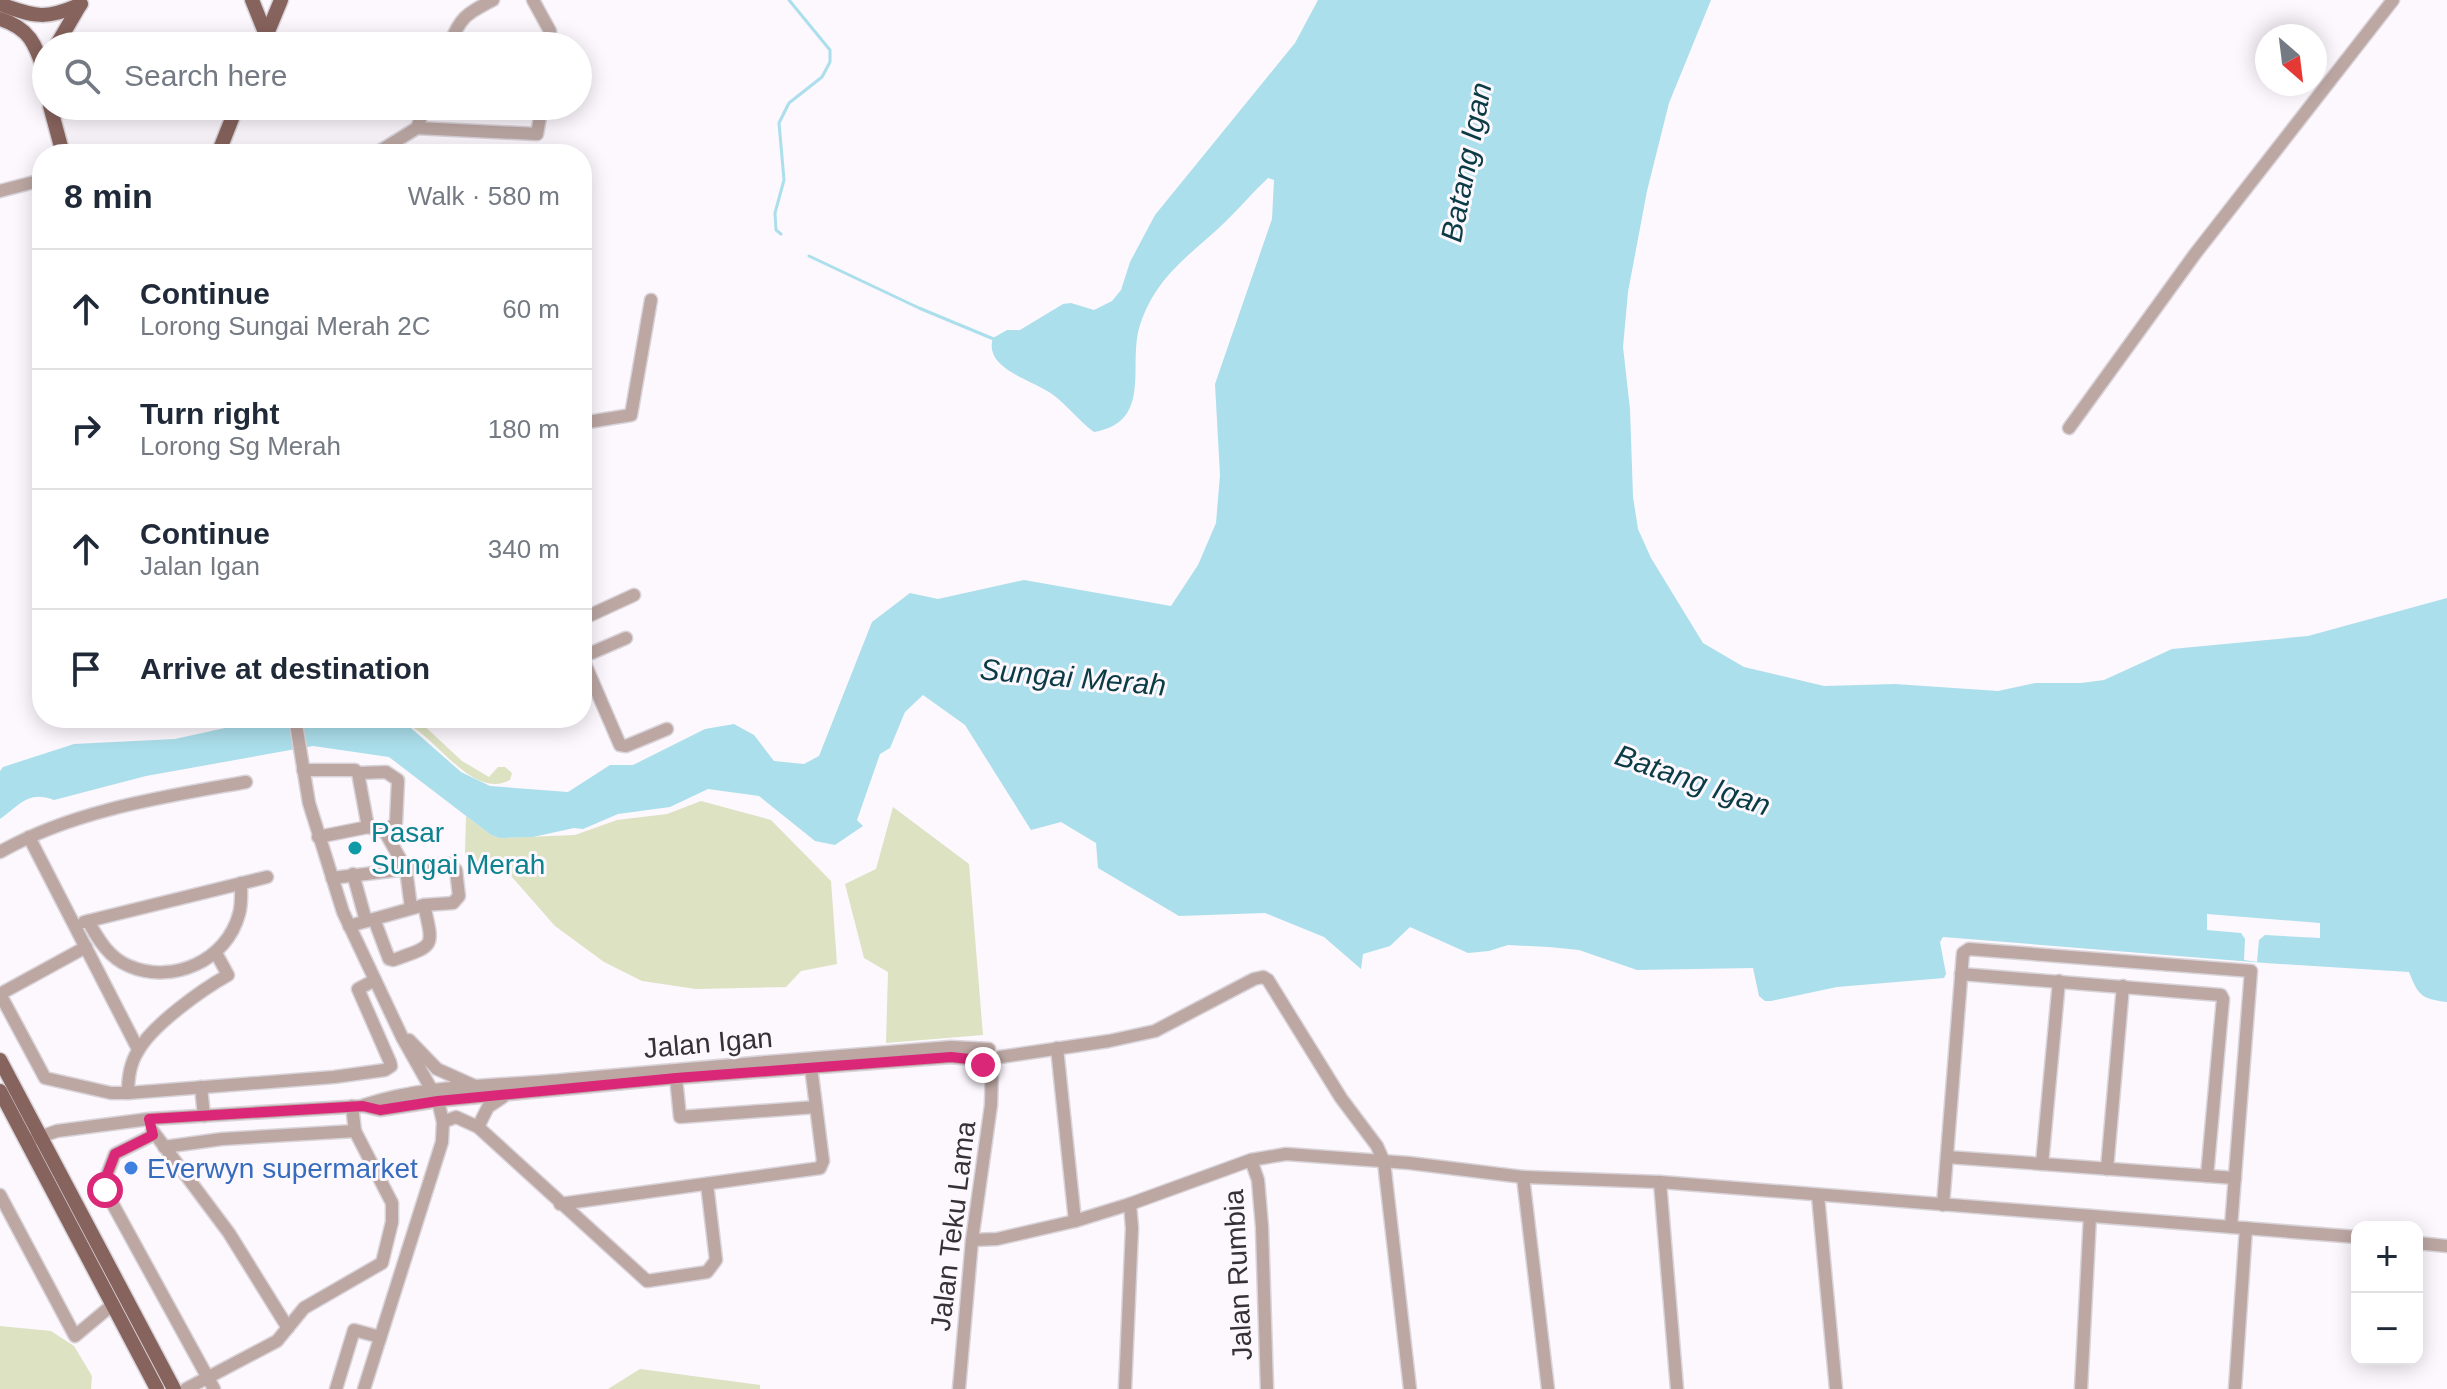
<!DOCTYPE html>
<meta charset="utf-8">
<style>
:root{--surface:#fff;--page:#f6f6f7;--text:#1f2937;--muted:#747a83;--line:#e0e1e3}
body{margin:0;font-family:Arial,sans-serif;background:var(--page);color:var(--text)}
.controls{position:absolute;right:24px;bottom:24px;display:grid;overflow:hidden;border-radius:16px;box-shadow:0 4px 20px #0003}
.controls button{width:72px;height:72px;display:grid;place-items:center;padding:0;border:0;border-bottom:2px solid var(--line);background:var(--surface);color:var(--text);font:40px sans-serif}
.compass{position:absolute;left:2255px;top:24px;width:72px;height:72px;border-radius:50%;background:var(--surface);box-shadow:0 4px 20px #0003;rotate:152deg}
.stop{position:absolute;width:24px;height:24px;margin:-18px;border:6px solid #db2777;border-radius:50%;background:#fff}
.stop.end{background:#db2777;border-color:#fff;box-shadow:0 2px 8px #0008}
.list{margin:0;padding:0;list-style:none}
h2{display:flex;justify-content:space-between;align-items:center;height:104px;margin:0;padding:0 32px;font-size:34px}
h2 small{font-size:26px;font-weight:400;color:var(--muted)}
.list li{display:grid;grid-template-columns:52px 1fr auto;gap:24px;align-items:center;box-sizing:border-box;height:120px;padding:0 32px;border-top:2px solid var(--line)}
.list b{display:block;font-size:30px;white-space:nowrap}
.list p{margin:0;font-size:26px;white-space:nowrap;color:var(--muted)}
.list em{font-size:26px;font-style:normal;color:var(--muted)}
.icon{flex:none;width:44px;height:44px;fill:none;stroke:currentColor;stroke-width:2;stroke-linecap:round;stroke-linejoin:round}
.map{position:relative;flex:none;width:2447px;height:1389px;overflow:hidden}
.search{position:absolute;background:var(--surface);box-shadow:0 4px 20px #0003;left:32px;top:32px;width:560px;height:88px;display:flex;align-items:center;gap:20px;box-sizing:border-box;padding:0 28px;border-radius:44px;color:var(--muted);font-size:30px}
.panel{position:absolute;background:var(--surface);box-shadow:0 4px 20px #0003;left:32px;top:144px;width:560px;height:584px;border-radius:32px}
.map>svg:first-child{display:block}
.green{fill:#dde2c3}
.water{fill:#abdfeb}
.pier{fill:#fdf7fe}
.lines{fill:none;stroke-linecap:round;stroke-linejoin:round}
.stream{stroke:#abdfeb;stroke-width:3}
.minor-casing{stroke:#d9d4da;stroke-width:15}
.major-casing{stroke:#d9d4da;stroke-width:17}
.minor{stroke:#bca7a3;stroke-width:12}
.major{stroke:#87635d;stroke-width:14}
.route{stroke:#db2777;stroke-width:10}
.culture-dot{fill:#0f9aa8;stroke:#fdf7fe;stroke-width:3}
.shop-dot{fill:#3f7fe0;stroke:#fdf7fe;stroke-width:3}
.labels{text-anchor:middle;dominant-baseline:central;stroke-width:6;stroke-linejoin:round;paint-order:stroke}
.culture-label{font-size:28px;fill:#0d838f;stroke:#fdf7fe;text-anchor:start}
.street-label{font-size:28px;fill:#343235;stroke:#fdf7fe}
.shop-label{font-size:28px;fill:#366cbe;stroke:#fdf7fe;text-anchor:start}
.water-label{font-size:30px;font-style:italic;fill:#0b3c45;stroke:#fdf7fe}
</style>
<div class="map">
<svg width="2447" height="1389" viewBox="0 0 2447 1389">
<rect width="100%" height="100%" fill="#fdf7fe"/>
<g class="green">
<path d="M380 718H413L420 722 462 761 489 777 498 767H505L512 773 510 780C474 800 437 739 410 726 401 722 389 721 380 718Z"/>
<polygon points="701,801 771,820 831,881 837,964 801,971 786,987 696,989 642,981 604,962 555,926 497,860 485,869 465,853 466,816 491,835 500,838 575,835 617,820 667,814"/>
<polygon points="893,807 969,864 983,1035 886,1043 888,972 864,958 845,884 876,869"/>
<polygon points="0,1326 51,1331 74,1346 92,1376 91,1389 0,1389"/>
<polygon points="640,1369 760,1385 760,1389 608,1389"/>
</g>
<path class="water" d="M1318 0H1711L1669 103 1647 191 1628 292 1623 347 1630 409 1633 497 1638 529 1651 558 1703 643 1744 667 1824 686 1895 684 1998 691 2035 683H2081L2104 680 2172 649 2308 636 2447 598V1002C2421 999 2418 995 2409 972L2265 963 1943 937 1940 942 1946 974 1944 978 1837 987 1771 1001H1765L1759 996 1753 968 1637 970 1579 950 1549 947 1508 945 1489 951 1468 953 1410 927 1390 946 1363 954 1361 969 1324 937 1265 913 1179 916 1098 868 1096 843 1061 822 1031 830 965 725 923 695 905 712 890 748 880 754 857 820 863 826 835 845 815 841 759 796 708 789 670 807 618 814 583 829 574 828 533 837 500 838 491 835 389 757 313 746 146 776 54 800C28 790 20 805 0 819V771L3 767 74 744 175 739 234 726 258 722H285L298 718H373L411 728 461 772 490 786 568 792 610 765H633L705 729 734 724 754 735 774 761 804 764 819 756 872 622 910 593 938 599 1024 580 1171 606 1198 565 1216 523 1220 475 1215 384 1272 219 1274 180 1268 178C1249 196 1231 218 1211 235 1179 263 1154 283 1140 325 1127 364 1154 422 1094 432 1079 421 1067 405 1052 394 1033 380 983 369 993 338L1007 330H1020L1063 304 1071 303 1094 310 1112 301 1121 290 1130 262 1155 215 1295 43Z"/>
<polygon class="pier" points="2207,914 2320,923 2320,938 2265,935 2259,940 2257,962 2244,960 2245,939 2241,933 2207,930"/>
<g class="lines">
<g class="stream">
<polyline points="781,234 776,230 775,213 784,180 779,123 789,103 822,77 830,62 830,50 789,0"/>
<polyline points="809,256 919,308 996,340"/>
</g>
<g class="minor-casing">
<g id="minor">
<polyline points="533,0 550,31 551,46"/>
<path d="M449 46C460 17 466 14 493 0"/>
<polyline points="417,128 425,106"/>
<polyline points="375,154 417,128 537,134 542,106"/>
<polyline points="0,191 42,180"/>
<polyline points="582,423 631,415 651,300"/>
<polyline points="2069,428 2195,254 2393,0"/>
<polyline points="582,619 634,595"/>
<polyline points="582,657 620,745 626,746 667,729"/>
<polyline points="582,657 626,638"/>
<polyline points="295,718 309,803 343,912 402,1037 438,1101 443,1122 442,1142 364,1389"/>
<polyline points="303,770 355,770 358,773 368,827"/>
<polyline points="358,773 386,772 398,780 396,823 385,832"/>
<polyline points="29,837 138,1049"/>
<polyline points="318,837 368,827 385,832 406,869 411,908"/>
<path d="M0 852C74 810 163 797 246 782"/>
<polyline points="353,874 366,921"/>
<polyline points="332,878 449,864 456,870 459,896 453,903 424,905 349,926"/>
<path d="M374 919 389 959 393 960C435 945 434 949 424 905"/>
<path d="M88 921C98 939 109 958 129 966 173 985 227 960 239 914 242 904 241 893 241 883"/>
<polyline points="84,922 267,877"/>
<polyline points="1961,974 2221,995 2223,999 2207,1176"/>
<polyline points="0,994 45,1078 111,1093 128,1093 334,1077 385,1070 391,1066 390,1062 358,989 375,980"/>
<polyline points="0,994 86,947"/>
<polyline points="409,1040 437,1069 475,1086"/>
<polyline points="1057,1048 1075,1221"/>
<polyline points="1000,1057 1109,1041 1155,1031 1254,979 1263,977 1268,980 1341,1098 1377,1146 1384,1162 1410,1389"/>
<polyline points="676,1078 680,1117 816,1107"/>
<polyline points="201,1087 204,1116"/>
<path d="M128 1093C128 1078 130 1063 138 1051 152 1025 203 989 228 975L216 953"/>
<path d="M364 1105C426 1084 498 1086 562 1080 692 1068 821 1057 951 1047L989 1049"/>
<polyline points="443,1122 456,1117 478,1127 647,1281 707,1272 716,1260 707,1184"/>
<polyline points="478,1127 488,1107 503,1097"/>
<polyline points="152,1130 229,1233 288,1328"/>
<polyline points="153,1135 115,1154 105,1180 105,1190 214,1389"/>
<polyline points="31,1140 57,1131 149,1119 363,1106 380,1110 438,1101 676,1078 951,1057 970,1059 983,1065"/>
<polyline points="164,1147 222,1139 355,1131"/>
<polyline points="1947,1157 2235,1178"/>
<polyline points="1251,1160 1258,1180 1262,1227 1267,1389"/>
<polyline points="2042,1164 2059,981"/>
<polyline points="2107,1169 2123,986"/>
<polyline points="1523,1177 1548,1389"/>
<polyline points="1660,1182 1677,1389"/>
<polyline points="0,1195 75,1336 111,1306"/>
<polyline points="1818,1196 1836,1389"/>
<polyline points="560,1204 820,1168 823,1161 811,1067"/>
<polyline points="1943,1205 1963,953 1969,949 2251,971 2231,1227"/>
<polyline points="972,1240 997,1239 1075,1221 1130,1204 1251,1160 1286,1154 1409,1163 1523,1177 1660,1182 2357,1237"/>
<polyline points="2417,1243 2447,1246"/>
<polyline points="186,1389 277,1341 304,1308 382,1263 392,1222 392,1203 355,1131 352,1106"/>
<polyline points="336,1389 354,1330 380,1337"/>
<polyline points="959,1389 972,1240 991,1105 992,1069"/>
<polyline points="1125,1389 1132,1228 1130,1204"/>
<polyline points="2081,1389 2090,1216"/>
<polyline points="2235,1389 2246,1228"/>
</g>
</g>
<g class="major-casing">
<g id="major">
<polyline points="252,0 266,35"/>
<path d="M0 4C35 17 47 20 81 4"/>
<path d="M0 19C32 29 36 47 46 76"/>
<polyline points="56,46 80,5"/>
<polyline points="262,46 281,0"/>
<polyline points="50,106 63,154"/>
<polyline points="218,154 237,106"/>
<polyline points="0,1060 174,1389"/>
<polyline points="0,1091 157,1389"/>
</g>
</g>
<use href="#minor" class="minor"/>
<use href="#major" class="major"/>
</g>
<g class="lines">
<polyline class="route" points="105,1190 105,1180 115,1154 153,1135 149,1119 363,1106 380,1110 438,1101 676,1078 951,1057 970,1059 983,1065"/>
</g>
<circle class="culture-dot" cx="355" cy="848" r="8"/>
<circle class="shop-dot" cx="131" cy="1168" r="8"/>
<g class="labels">
<g class="culture-label">
<text x="371" y="832">Pasar<tspan x="371" dy="32">Sungai Merah</tspan></text>
</g>
<g class="street-label">
<text transform="translate(708 1043) rotate(-5)">Jalan Igan</text>
<text transform="translate(953 1226) rotate(-83)">Jalan Teku Lama</text>
<text transform="translate(1238 1275) rotate(-93)">Jalan Rumbia</text>
</g>
<g class="shop-label">
<text x="147" y="1168">Everwyn supermarket</text>
</g>
<g class="water-label">
<text transform="translate(1466 162) rotate(-79)">Batang Igan</text>
<text transform="translate(1073 677) rotate(5)">Sungai Merah</text>
<text transform="translate(1693 780) rotate(19)">Batang Igan</text>
</g>
</g>
</svg>
<div class="controls">
<button>+</button>
<button>−</button>
</div>
<svg class="compass" viewBox="-18 -18 36 36"><path d="M0-13l5 13h-10z" fill="#e53935"/><path d="M0 13l5-13h-10z" fill="#747a83"/></svg>
<div class="stop" style="left:105px;top:1190px"></div>
<div class="stop end" style="left:983px;top:1065px"></div>
<div class="search"><svg class="icon" aria-label="search" viewBox="0 0 24 24"><circle cx="10" cy="10" r="6"/><path d="M15 15l6 6"/></svg>Search here</div>
<section class="panel">
<h2>8 min<small>Walk · 580 m</small></h2>
<ul class="list">
<li><svg class="icon" aria-label="ahead" viewBox="0 0 24 24"><path d="M12 20V5M6 11l6-6 6 6"/></svg><div><b>Continue</b><p>Lorong Sungai Merah 2C</p></div><em>60 m</em></li>
<li><svg class="icon" aria-label="right" viewBox="0 0 24 24"><path d="M7 20v-9h11M14 6l5 5-5 5"/></svg><div><b>Turn right</b><p>Lorong Sg Merah</p></div><em>180 m</em></li>
<li><svg class="icon" aria-label="ahead" viewBox="0 0 24 24"><path d="M12 20V5M6 11l6-6 6 6"/></svg><div><b>Continue</b><p>Jalan Igan</p></div><em>340 m</em></li>
<li><svg class="icon" aria-label="arrive" viewBox="0 0 24 24"><path d="M6 21V4h12l-3 4 3 4H6"/></svg><div><b>Arrive at destination</b></div></li>
</ul>
</section>
</div>
